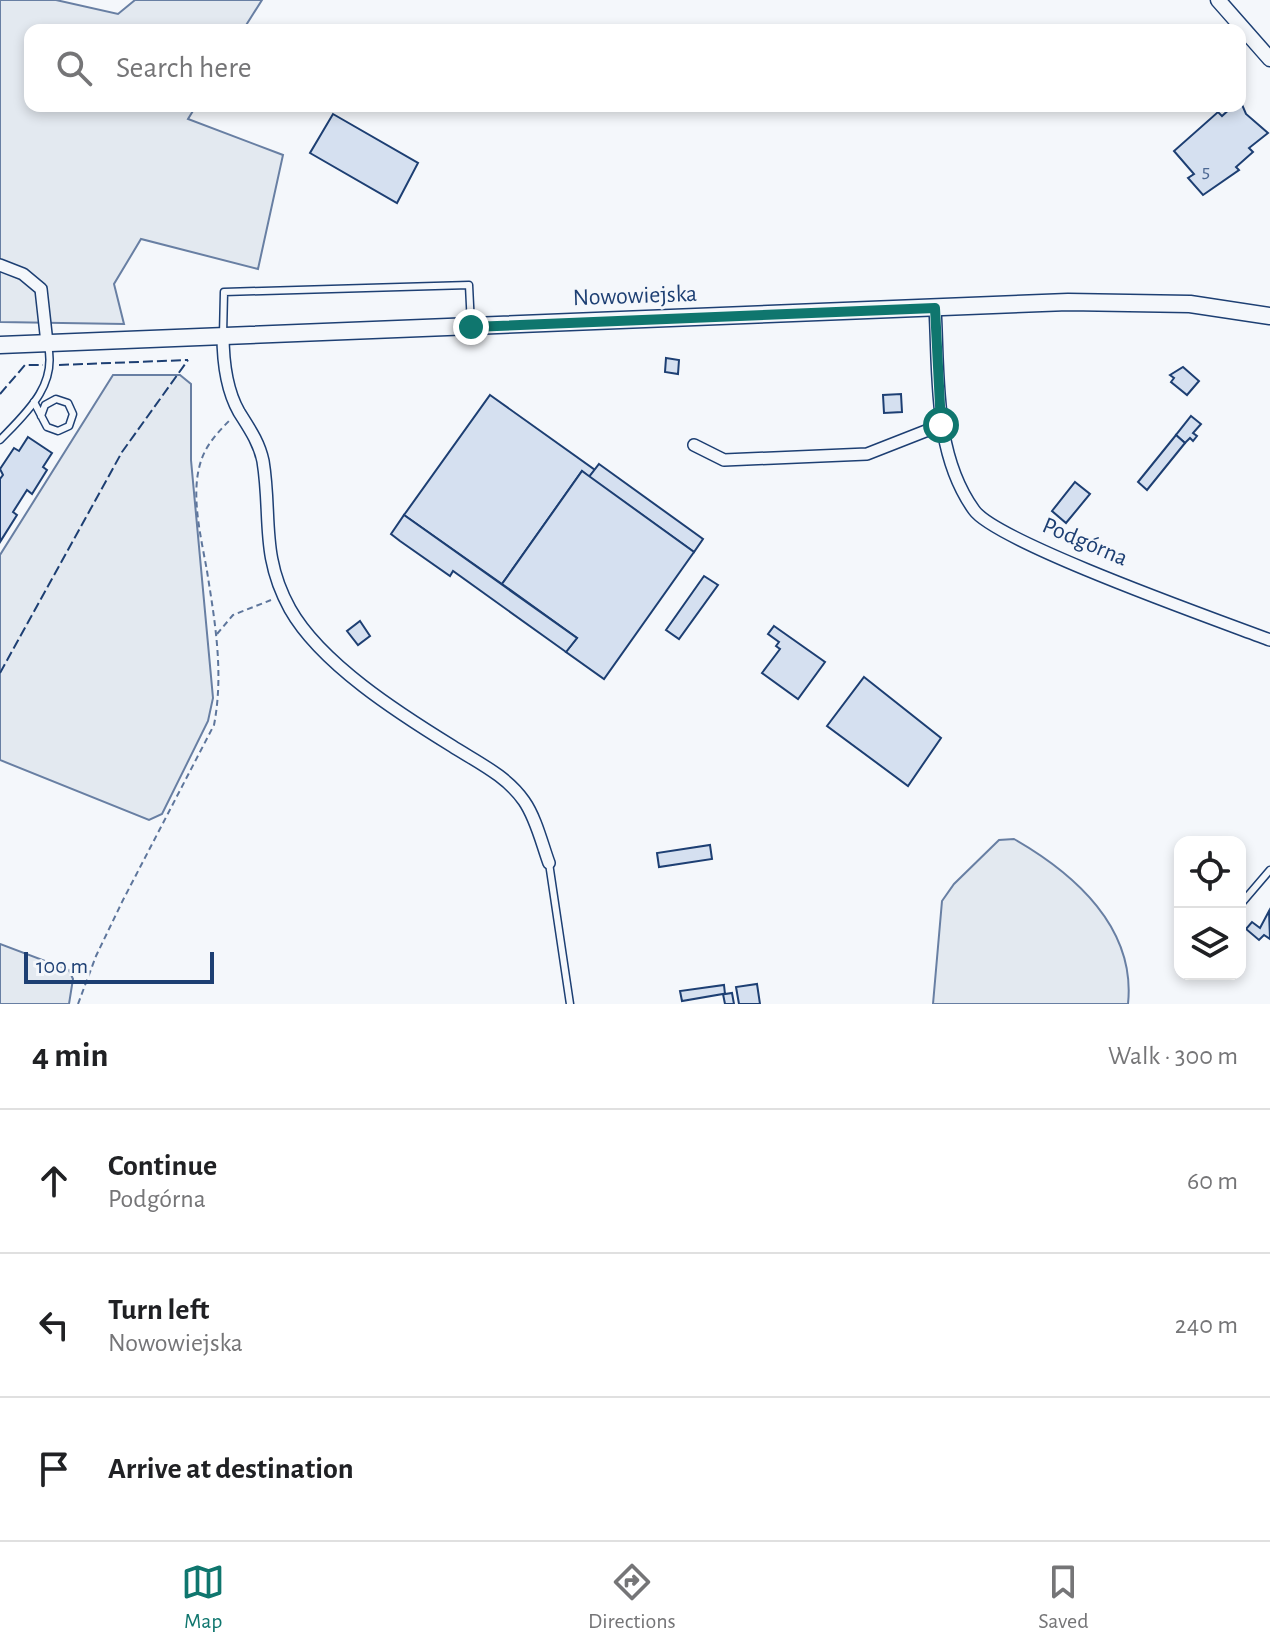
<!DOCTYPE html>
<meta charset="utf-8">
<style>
:root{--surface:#fff;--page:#f2f2f2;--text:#202124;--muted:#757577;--line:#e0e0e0;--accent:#0f766e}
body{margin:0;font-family:"Alegreya Sans",sans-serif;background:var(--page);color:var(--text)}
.controls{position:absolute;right:24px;bottom:24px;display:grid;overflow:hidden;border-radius:16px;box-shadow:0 4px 12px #0003}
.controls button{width:72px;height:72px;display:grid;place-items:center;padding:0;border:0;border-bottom:2px solid var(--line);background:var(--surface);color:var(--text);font:40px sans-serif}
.scale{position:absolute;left:24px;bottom:20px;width:190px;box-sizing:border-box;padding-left:8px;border:4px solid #1d3f73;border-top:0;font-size:22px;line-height:28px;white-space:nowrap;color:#1d3f73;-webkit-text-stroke:6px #f4f7fb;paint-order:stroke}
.stop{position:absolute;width:24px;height:24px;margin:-18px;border:6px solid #0f766e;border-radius:50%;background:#fff}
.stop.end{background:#0f766e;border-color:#fff;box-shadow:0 2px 8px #0008}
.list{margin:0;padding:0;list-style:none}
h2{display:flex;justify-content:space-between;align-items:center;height:104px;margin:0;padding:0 32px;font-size:34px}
h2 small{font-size:26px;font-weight:400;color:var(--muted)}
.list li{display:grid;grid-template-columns:52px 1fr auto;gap:24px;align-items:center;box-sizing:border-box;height:144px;padding:0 32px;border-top:2px solid var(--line)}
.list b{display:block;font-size:30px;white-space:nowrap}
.list p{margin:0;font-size:26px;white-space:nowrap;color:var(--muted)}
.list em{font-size:26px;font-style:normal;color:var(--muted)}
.icon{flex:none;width:44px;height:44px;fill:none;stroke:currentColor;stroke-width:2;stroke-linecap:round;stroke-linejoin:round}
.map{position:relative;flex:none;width:1270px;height:1004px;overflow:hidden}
.search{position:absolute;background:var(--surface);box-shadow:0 4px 12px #0003;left:24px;right:24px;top:24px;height:88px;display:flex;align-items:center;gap:20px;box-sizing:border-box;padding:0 28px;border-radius:16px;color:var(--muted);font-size:30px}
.sheet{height:536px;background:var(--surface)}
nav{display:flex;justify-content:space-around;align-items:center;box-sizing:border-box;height:112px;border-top:2px solid var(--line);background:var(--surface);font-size:22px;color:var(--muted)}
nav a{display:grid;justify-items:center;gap:4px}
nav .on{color:var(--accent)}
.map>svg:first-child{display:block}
.green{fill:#e3e9f0;stroke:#687fa3;stroke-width:2}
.building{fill:#d5e0f0;stroke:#1d3f73;stroke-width:2}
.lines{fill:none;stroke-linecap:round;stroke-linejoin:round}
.service-casing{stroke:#1d3f73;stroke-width:9}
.minor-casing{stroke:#1d3f73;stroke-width:14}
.tertiary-casing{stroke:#1d3f73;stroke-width:17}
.secondary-casing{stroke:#1d3f73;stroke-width:19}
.path{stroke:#5e769c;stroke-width:2;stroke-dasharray:6 4;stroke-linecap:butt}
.service{stroke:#f4f7fb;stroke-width:6}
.minor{stroke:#f4f7fb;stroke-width:11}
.tertiary{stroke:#f4f7fb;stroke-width:14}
.secondary{stroke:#f4f7fb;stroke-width:16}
.fence{stroke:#1d3f73;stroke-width:2;stroke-dasharray:10 4;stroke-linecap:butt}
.route{stroke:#0f766e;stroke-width:10}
.labels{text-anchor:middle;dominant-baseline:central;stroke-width:6;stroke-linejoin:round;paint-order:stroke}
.number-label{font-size:20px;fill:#4b6792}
.street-label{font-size:24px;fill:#1d3f73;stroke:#f4f7fb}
</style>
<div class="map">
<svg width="1270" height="1004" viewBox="0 0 1270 1004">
<rect width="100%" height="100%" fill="#f4f7fb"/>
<g class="green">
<polygon points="0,0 56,0 118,14 135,0 262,0 243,30 30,30 30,106 196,106 188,119 283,155 258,269 141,239 114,284 124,324 0,322"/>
<polygon points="113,375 180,375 191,384 191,460 213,698 208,721 162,814 149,820 0,760 0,555"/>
<path d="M1014 839C1075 874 1136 928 1128 1004H933L942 901 954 884 999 840Z"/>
<polygon points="0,944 69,970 73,979 69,1004 0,1004"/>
</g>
<g class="building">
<polygon points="1240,100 1246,114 1268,133 1249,148 1253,152 1236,167 1239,170 1203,195 1188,178 1194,174 1174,151 1218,112 1222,116 1233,106 1240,106"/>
<polygon points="333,114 418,163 397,203 310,153"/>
<polygon points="666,358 679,360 678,374 665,372"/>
<polygon points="1183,367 1199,381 1187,395 1171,382 1174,378 1170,375"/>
<polygon points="901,394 902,412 884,413 883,395"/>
<polygon points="490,395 595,470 589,477 582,471 502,584 404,515"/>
<polygon points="1191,416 1201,424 1193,433 1197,436 1193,441 1190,438 1185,443 1176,435"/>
<polygon points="1176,435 1185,443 1147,490 1138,482"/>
<polygon points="28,437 52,453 43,467 47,470 32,494 27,490 13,512 17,515 0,542 0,479 3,475 0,469 14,448 19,451"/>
<polygon points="599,464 703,539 694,552 589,477"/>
<polygon points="582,471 694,552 604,679 566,652 577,638 502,584"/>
<polygon points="1075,482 1090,494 1066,523 1052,511"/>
<polygon points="404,515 577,638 566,652 453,571 450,576 400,541 391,534"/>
<polygon points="704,576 718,585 679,639 666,630"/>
<polygon points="360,621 370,636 358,645 347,631"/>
<polygon points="774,626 825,662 798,699 762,673 780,649 776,646 779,642 768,634"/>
<polygon points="864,677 941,738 908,786 827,726"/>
<polygon points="710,845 712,859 659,867 657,853"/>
<polygon points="1269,911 1270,939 1264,935 1259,940 1246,929 1252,922 1260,928"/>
<polygon points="757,984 760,1004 739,1004 736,987"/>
<polygon points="724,985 725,994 732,993 734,1004 725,1004 723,994 682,1001 680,991"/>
</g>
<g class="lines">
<g class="service-casing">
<g id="service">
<polyline points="223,335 224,292 469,285 471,326"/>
<polyline points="34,402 47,427 58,431 69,426 73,414 68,403 56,399 45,405 41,416"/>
<path d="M0 440C26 413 57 386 48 346"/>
<polyline points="549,863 570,1004"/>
<polyline points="1240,905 1270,870"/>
</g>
</g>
<g class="minor-casing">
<g id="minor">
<polyline points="0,265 23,274 41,289 47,343"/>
<path d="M935 308C939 375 933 453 974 510 996 542 1220 621 1270 640"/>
<path d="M223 335C223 362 226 389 239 412 249 428 259 442 263 461 272 516 260 555 290 609 321 664 400 714 452 746 477 762 507 776 524 801 536 818 542 844 549 863"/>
<polyline points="694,445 724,460 867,454 941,425"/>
</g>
</g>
<g class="tertiary-casing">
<polyline id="tertiary" points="1218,0 1270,59"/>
</g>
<g class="secondary-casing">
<polyline id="secondary" points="0,345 1068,302 1190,304 1270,316"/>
</g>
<g class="path">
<polyline points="217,634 233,615 271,600"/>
<path d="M78 1004 96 956 123 900 214 725C224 673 215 622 207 571 201 537 190 494 201 461 206 445 218 432 229 421"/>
</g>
<use href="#service" class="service"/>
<use href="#minor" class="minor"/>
<use href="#tertiary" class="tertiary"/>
<use href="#secondary" class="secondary"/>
<g class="fence">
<polyline points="59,365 188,360"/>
<polyline points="0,394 25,365 43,365"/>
<polyline points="0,673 122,452 188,360"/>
</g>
</g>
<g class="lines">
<polyline class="route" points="471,327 935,308 941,425"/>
</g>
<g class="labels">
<g class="number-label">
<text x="1206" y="171">5</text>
</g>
<g class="street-label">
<text transform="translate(635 296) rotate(-2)">Nowowiejska</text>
<text transform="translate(1085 542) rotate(23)">Podgórna</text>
</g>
</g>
</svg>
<div class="controls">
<button><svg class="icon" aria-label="locate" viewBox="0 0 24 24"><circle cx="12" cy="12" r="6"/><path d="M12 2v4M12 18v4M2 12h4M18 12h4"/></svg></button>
<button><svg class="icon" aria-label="layers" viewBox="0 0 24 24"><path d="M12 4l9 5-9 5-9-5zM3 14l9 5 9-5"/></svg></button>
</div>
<div class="scale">100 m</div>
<div class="stop" style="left:941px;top:425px"></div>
<div class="stop end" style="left:471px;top:327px"></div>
<div class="search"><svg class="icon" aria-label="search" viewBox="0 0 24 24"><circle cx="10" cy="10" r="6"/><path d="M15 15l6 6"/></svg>Search here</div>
</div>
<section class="sheet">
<h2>4 min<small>Walk · 300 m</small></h2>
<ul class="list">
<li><svg class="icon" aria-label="ahead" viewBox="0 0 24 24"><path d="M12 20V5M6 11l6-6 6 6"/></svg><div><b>Continue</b><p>Podgórna</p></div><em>60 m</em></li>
<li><svg class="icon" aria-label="left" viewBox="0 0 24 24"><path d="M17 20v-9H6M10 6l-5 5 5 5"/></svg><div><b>Turn left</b><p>Nowowiejska</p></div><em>240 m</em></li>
<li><svg class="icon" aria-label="arrive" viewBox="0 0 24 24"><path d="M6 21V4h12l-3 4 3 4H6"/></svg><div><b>Arrive at destination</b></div></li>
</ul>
</section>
<nav>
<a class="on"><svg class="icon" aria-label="map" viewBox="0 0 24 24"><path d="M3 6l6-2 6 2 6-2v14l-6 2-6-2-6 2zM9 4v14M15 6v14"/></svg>Map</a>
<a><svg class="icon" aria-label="directions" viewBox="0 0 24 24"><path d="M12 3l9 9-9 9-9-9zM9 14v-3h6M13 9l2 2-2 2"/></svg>Directions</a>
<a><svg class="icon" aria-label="saved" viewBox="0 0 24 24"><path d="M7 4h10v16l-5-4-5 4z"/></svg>Saved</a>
</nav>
